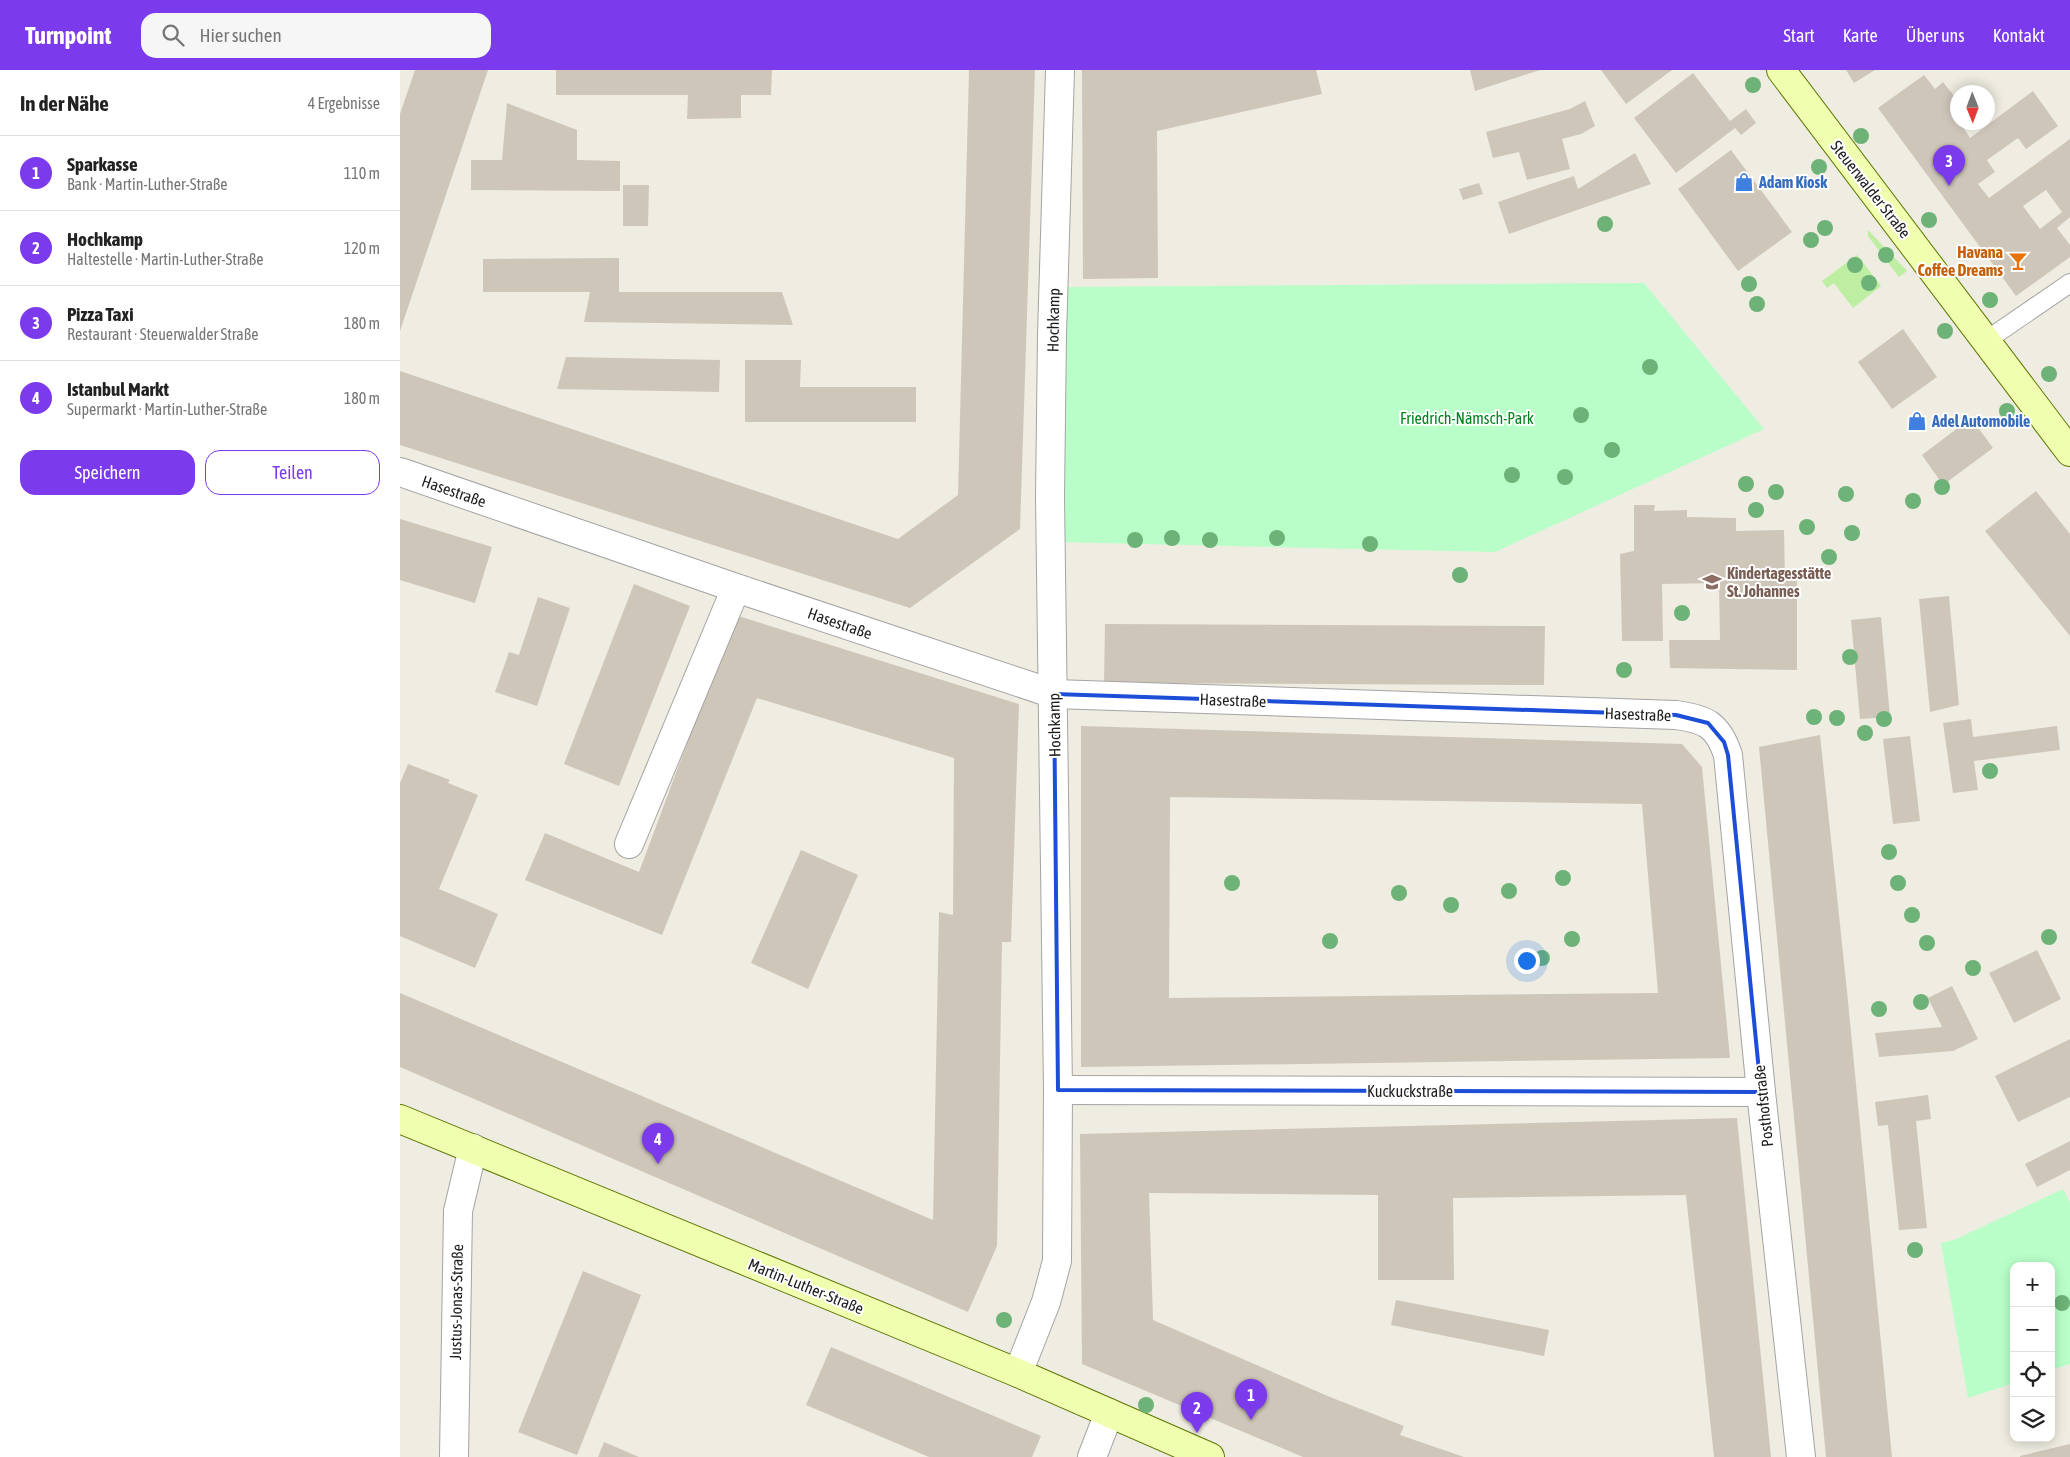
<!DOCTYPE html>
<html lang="de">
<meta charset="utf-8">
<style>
:root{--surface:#fff;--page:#f6f6f6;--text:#222;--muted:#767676;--line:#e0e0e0;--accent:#7c3aed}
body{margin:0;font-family:"Asap Condensed",sans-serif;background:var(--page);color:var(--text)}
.controls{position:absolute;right:15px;bottom:15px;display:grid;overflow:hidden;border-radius:10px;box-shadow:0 2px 12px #0003}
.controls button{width:45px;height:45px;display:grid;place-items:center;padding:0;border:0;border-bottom:1px solid var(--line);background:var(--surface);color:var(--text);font:25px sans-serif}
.compass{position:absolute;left:1550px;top:15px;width:45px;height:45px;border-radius:50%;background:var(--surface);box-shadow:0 2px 12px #0003;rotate:179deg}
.you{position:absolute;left:1126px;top:890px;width:18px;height:18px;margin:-12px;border:4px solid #fff;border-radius:50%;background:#1a73e8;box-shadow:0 0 0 8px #1a73e833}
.badge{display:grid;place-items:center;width:32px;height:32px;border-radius:50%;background:var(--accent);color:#fff;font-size:16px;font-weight:700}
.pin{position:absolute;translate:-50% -41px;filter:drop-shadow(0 1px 2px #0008)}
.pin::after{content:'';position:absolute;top:26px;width:18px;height:15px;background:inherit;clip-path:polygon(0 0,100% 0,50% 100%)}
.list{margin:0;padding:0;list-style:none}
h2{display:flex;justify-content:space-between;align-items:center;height:65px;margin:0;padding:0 20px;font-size:21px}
h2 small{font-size:16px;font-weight:400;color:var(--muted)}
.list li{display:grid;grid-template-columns:32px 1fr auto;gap:15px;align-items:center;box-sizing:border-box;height:75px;padding:0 20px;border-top:1px solid var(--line)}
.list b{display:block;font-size:19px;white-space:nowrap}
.list p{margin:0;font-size:16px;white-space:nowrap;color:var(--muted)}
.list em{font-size:16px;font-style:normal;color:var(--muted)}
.actions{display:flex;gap:10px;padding:15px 20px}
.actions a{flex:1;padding:11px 0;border:1px solid var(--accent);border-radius:15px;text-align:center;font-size:18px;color:var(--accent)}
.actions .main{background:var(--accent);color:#fff}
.icon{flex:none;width:28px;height:28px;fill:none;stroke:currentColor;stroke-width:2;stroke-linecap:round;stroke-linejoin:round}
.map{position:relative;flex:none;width:1670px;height:1387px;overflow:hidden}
header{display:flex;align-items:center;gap:30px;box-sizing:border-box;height:70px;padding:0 25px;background:var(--accent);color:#fff}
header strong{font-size:24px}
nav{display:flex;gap:28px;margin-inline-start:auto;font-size:18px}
.search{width:350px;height:45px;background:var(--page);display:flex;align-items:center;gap:12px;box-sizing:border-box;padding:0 18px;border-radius:15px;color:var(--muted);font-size:19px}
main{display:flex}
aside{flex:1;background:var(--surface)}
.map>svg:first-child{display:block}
.grass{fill:#bdeea2}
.park{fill:#b9fec8}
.building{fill:#cfc6ba;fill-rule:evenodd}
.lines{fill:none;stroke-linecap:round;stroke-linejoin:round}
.lane-casing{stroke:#a4a4a4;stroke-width:20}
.street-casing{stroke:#a4a4a4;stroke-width:30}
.secondary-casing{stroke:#5b7700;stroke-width:30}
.lane{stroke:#fff;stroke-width:18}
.street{stroke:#fff;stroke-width:28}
.secondary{stroke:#f0ffaf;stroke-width:28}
.tree{fill:#6db276}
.marked{fill:none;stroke:#1d4ed8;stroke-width:4;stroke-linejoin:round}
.labels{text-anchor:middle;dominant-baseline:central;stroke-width:4;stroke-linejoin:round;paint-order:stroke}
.shop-label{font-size:16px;font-weight:bold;fill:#366cbe;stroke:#fff;text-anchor:start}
.street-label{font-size:16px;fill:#1d1d1d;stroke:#fff}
.food-label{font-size:16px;font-weight:bold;fill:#c56008;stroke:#fff;text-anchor:end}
.park-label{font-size:16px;fill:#02831e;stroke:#fff}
.education-label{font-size:16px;font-weight:bold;fill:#785e54;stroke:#fff;text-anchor:start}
</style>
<header>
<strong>Turnpoint</strong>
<div class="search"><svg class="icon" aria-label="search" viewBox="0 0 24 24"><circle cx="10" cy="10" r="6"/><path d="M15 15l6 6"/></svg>Hier suchen</div>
<nav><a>Start</a><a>Karte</a><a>Über uns</a><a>Kontakt</a></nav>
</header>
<main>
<aside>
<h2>In der Nähe<small>4 Ergebnisse</small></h2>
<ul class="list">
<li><span class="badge">1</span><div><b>Sparkasse</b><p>Bank · Martin-Luther-Straße</p></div><em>110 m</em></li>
<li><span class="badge">2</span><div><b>Hochkamp</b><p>Haltestelle · Martin-Luther-Straße</p></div><em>120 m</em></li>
<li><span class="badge">3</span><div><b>Pizza Taxi</b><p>Restaurant · Steuerwalder Straße</p></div><em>180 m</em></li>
<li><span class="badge">4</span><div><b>Istanbul Markt</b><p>Supermarkt · Martin-Luther-Straße</p></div><em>180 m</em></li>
</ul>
<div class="actions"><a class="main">Speichern</a><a>Teilen</a></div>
</aside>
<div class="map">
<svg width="1670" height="1387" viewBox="0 0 1670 1387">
<rect width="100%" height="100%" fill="#efece1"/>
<g class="grass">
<polygon points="1468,160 1507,201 1499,207 1468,166"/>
<polygon points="1457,185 1481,216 1453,238 1434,213 1427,218 1422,211"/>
</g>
<g class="park">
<polygon points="1244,213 1364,359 1095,482 655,472 663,217"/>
<polygon points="1663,1119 1670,1133 1670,1294 1651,1300 1651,1196 1614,1196 1614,1313 1568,1328 1541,1173 1554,1170"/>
</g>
<g class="building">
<polygon points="15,0 88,0 0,261 0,44"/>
<polygon points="156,0 372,0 371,25 341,25 341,48 287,49 288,25 156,25"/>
<polygon points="569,0 635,0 620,459 510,538 0,375 0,301 498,469 558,425"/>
<polygon points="682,0 916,0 922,24 757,61 758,208 683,209"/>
<polygon points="1070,0 1140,0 1075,21"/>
<polygon points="1201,0 1272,0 1226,34"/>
<polygon points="1446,0 1475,0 1454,13"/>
<polygon points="1293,3 1330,51 1346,39 1356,53 1341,65 1335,58 1276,103 1234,48"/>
<path d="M1524 5 1535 19 1543 12 1558 31V52H1569L1563 57 1570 68 1633 21 1658 56 1626 79 1618 68 1587 90 1595 102 1578 114 1589 128 1670 69V147L1657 158 1670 175V187L1616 226 1478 38ZM1646 120 1662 142 1640 159 1623 136Z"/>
<polygon points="1185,31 1195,56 1181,64 1162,69 1170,99 1127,110 1119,82 1093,88 1086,62 1170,39"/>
<polygon points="107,33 177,60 177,90 220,91 220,121 71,120 71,90 102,90"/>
<polygon points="1331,80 1392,162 1338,201 1278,119"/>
<polygon points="1235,83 1251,114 1109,164 1098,132 1174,106 1178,119"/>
<polygon points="1079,113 1083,124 1063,130 1059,119"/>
<polygon points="223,115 249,115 248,156 223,156"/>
<polygon points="219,188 219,222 382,222 393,255 184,252 190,222 83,222 83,189"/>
<polygon points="1503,259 1537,307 1492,339 1458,292"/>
<polygon points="166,287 320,290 319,322 157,319"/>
<polygon points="345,290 401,290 400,317 516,317 516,352 345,352"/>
<polygon points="1571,348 1593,378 1543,415 1522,385"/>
<polygon points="1636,421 1670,464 1670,566 1585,461"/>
<polygon points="1234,435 1255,435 1254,441 1287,440 1287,447 1336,448 1336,461 1384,460 1385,510 1397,510 1397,600 1270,598 1269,570 1320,570 1319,513 1262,514 1263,571 1222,571 1220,484 1234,481"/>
<polygon points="0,449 92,477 75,533 0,510"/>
<polygon points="234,514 290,536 219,716 164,694"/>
<polygon points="1549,526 1559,635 1530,642 1519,529"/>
<polygon points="138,527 170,538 137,636 95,622 109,582 119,585"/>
<polygon points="335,545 619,634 611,872 602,872 597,1176 568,1242 0,997 0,923 533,1150 539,842 553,845 554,688 357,628 262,865 125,810 145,763 239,802"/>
<polygon points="1481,547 1490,647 1460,649 1451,550"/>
<polygon points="705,554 1145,556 1144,615 704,613"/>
<polygon points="1571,649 1573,667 1657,656 1660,680 1574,691 1578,720 1553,723 1543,653"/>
<path d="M681 656 1282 674 1302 697 1330 988 681 997ZM770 727 1242 734 1258 923 769 928Z"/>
<polygon points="1420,665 1447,921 1492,1387 1426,1387 1359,677"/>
<polygon points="1510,666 1520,751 1493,754 1483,669"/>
<polygon points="8,694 50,710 48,713 78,725 39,819 98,844 75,898 0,866 0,713"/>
<polygon points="401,780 458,805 408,919 351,893"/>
<polygon points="1637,880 1661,929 1614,953 1589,903"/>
<polygon points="1552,916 1578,969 1553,981 1479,987 1475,963 1542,957 1528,928"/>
<polygon points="1670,969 1670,1027 1618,1052 1595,1006"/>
<polygon points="1528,1025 1531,1049 1516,1051 1527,1158 1499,1160 1488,1055 1478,1056 1475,1032"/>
<polygon points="1337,1048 1371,1387 1314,1387 1286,1125 1053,1128 1054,1210 978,1210 978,1125 749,1123 753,1250 930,1327 1004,1356 1000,1365 1064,1387 903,1387 682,1294 680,1064"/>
<polygon points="1670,1071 1670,1100 1637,1117 1625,1094"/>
<polygon points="183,1201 241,1225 177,1385 118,1362"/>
<polygon points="996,1230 1149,1260 1144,1286 991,1255"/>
<polygon points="431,1277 641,1366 632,1387 529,1387 406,1335"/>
<polygon points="204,1372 239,1387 198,1387"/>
<polygon points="1670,1374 1670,1387 1620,1387 1620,1386"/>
</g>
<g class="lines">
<g class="lane-casing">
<polyline id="lane" points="1587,270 1670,213"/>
</g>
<g class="street-casing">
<g id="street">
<path d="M0 402 336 518 654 624 1276 645C1306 649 1318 655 1328 685L1361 1022 1401 1387"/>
<polyline points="229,774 336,518"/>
<polyline points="658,1020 1361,1022"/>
<polyline points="618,1303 646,1232 657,1191 658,1020 650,427 652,265 660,0"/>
<polyline points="54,1387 58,1141 73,1078"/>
<polyline points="692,1387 709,1343"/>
</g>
</g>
<g class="secondary-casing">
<g id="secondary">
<polyline points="1381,0 1670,382"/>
<polyline points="0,1049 618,1303 810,1387"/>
</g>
</g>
<use href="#lane" class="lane"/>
<use href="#street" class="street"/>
<use href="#secondary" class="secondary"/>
</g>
<g class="tree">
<circle cx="1353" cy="15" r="8"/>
<circle cx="1461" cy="66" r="8"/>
<circle cx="1419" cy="97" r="8"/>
<circle cx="1529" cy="150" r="8"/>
<circle cx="1205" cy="154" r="8"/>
<circle cx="1425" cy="158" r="8"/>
<circle cx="1411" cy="170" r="8"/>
<circle cx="1486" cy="185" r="8"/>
<circle cx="1455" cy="195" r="8"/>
<circle cx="1469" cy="213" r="8"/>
<circle cx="1349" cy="214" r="8"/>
<circle cx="1590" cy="230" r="8"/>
<circle cx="1357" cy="234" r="8"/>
<circle cx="1545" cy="261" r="8"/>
<circle cx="1250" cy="297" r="8"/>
<circle cx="1649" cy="304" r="8"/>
<circle cx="1607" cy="341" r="8"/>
<circle cx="1181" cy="345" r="8"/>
<circle cx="1212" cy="380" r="8"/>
<circle cx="1112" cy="405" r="8"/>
<circle cx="1165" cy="407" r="8"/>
<circle cx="1346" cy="414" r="8"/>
<circle cx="1542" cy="417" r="8"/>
<circle cx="1376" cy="422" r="8"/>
<circle cx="1446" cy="424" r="8"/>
<circle cx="1513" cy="431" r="8"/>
<circle cx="1356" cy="440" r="8"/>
<circle cx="1407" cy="457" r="8"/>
<circle cx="1452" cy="463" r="8"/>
<circle cx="772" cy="468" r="8"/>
<circle cx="877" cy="468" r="8"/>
<circle cx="735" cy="470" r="8"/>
<circle cx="810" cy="470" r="8"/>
<circle cx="970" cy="474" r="8"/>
<circle cx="1429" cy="487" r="8"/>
<circle cx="1060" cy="505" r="8"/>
<circle cx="1282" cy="543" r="8"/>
<circle cx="1450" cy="587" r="8"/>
<circle cx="1224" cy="600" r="8"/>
<circle cx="1414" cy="647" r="8"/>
<circle cx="1437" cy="648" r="8"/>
<circle cx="1484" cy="649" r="8"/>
<circle cx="1465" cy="663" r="8"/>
<circle cx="1590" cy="701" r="8"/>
<circle cx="1489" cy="782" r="8"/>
<circle cx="1163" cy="808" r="8"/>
<circle cx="832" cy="813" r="8"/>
<circle cx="1498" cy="813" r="8"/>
<circle cx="1109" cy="821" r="8"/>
<circle cx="999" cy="823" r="8"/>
<circle cx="1051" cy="835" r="8"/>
<circle cx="1512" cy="845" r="8"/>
<circle cx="1649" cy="867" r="8"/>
<circle cx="1172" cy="869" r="8"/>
<circle cx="930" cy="871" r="8"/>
<circle cx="1527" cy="873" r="8"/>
<circle cx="1142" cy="888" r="8"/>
<circle cx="1573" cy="898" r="8"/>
<circle cx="1521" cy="932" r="8"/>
<circle cx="1479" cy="939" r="8"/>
<circle cx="1515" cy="1180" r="8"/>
<circle cx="1662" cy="1233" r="8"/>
<circle cx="604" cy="1250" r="8"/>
<circle cx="746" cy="1335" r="8"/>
</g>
<path class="marked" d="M654 624 1276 645 1308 653 1324 672 1328 685 1361 1022 658 1020Z"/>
<defs>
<g id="shop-bare" transform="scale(1.5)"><path d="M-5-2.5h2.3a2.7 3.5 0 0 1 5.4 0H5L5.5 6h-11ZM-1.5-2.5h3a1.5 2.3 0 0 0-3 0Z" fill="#3f7fe0" stroke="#fff" stroke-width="2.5" paint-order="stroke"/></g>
<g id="bar-bare" transform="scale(1.5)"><path d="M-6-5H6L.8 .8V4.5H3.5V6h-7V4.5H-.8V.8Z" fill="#e8710a" stroke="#fff" stroke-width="2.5" paint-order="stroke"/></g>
<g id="school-bare" transform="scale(1.5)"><path d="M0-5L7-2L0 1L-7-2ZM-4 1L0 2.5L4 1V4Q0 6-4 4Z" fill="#8d6e63" stroke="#fff" stroke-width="2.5" paint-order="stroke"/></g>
</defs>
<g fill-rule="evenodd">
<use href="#shop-bare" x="1344" y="112"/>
<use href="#bar-bare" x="1618" y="191"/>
<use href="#shop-bare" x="1517" y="351"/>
<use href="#school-bare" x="1312" y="512"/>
</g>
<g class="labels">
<g class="shop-label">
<text x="1359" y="112">Adam Kiosk</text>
<text x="1532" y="351">Adel Automobile</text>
</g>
<g class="street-label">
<text transform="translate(1471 119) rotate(52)">Steuerwalder Straße</text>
<text transform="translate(653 250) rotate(-89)">Hochkamp</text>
<text transform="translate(54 421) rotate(19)">Hasestraße</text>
<text transform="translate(440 553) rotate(19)">Hasestraße</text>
<text transform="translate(833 630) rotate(2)">Hasestraße</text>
<text transform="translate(1238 644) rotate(2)">Hasestraße</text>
<text transform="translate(654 655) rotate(-91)">Hochkamp</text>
<text x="1010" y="1021">Kuckuckstraße</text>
<text transform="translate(1363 1036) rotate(-96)">Posthofstraße</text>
<text transform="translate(406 1216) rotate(22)">Martin-Luther-Straße</text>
<text transform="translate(56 1232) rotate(-89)">Justus-Jonas-Straße</text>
</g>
<g class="food-label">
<text x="1603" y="182">Havana<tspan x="1603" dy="18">Coffee Dreams</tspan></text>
</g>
<g class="park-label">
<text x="1067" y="348">Friedrich-Nämsch-Park</text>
</g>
<g class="education-label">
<text x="1327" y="503">Kindertagesstätte<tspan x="1327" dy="18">St. Johannes</tspan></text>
</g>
</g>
</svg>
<div class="controls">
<button>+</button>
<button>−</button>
<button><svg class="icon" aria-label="locate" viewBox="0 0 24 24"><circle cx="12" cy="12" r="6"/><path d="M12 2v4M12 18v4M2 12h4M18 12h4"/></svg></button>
<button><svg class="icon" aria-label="layers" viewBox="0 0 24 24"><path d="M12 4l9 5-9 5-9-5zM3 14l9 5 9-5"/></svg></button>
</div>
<svg class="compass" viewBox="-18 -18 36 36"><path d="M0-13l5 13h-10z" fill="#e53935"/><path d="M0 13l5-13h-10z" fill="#767676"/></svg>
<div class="you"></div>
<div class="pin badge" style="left:851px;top:1350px">1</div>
<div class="pin badge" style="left:797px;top:1363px">2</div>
<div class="pin badge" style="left:1549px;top:116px">3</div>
<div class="pin badge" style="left:258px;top:1094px">4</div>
</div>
</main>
